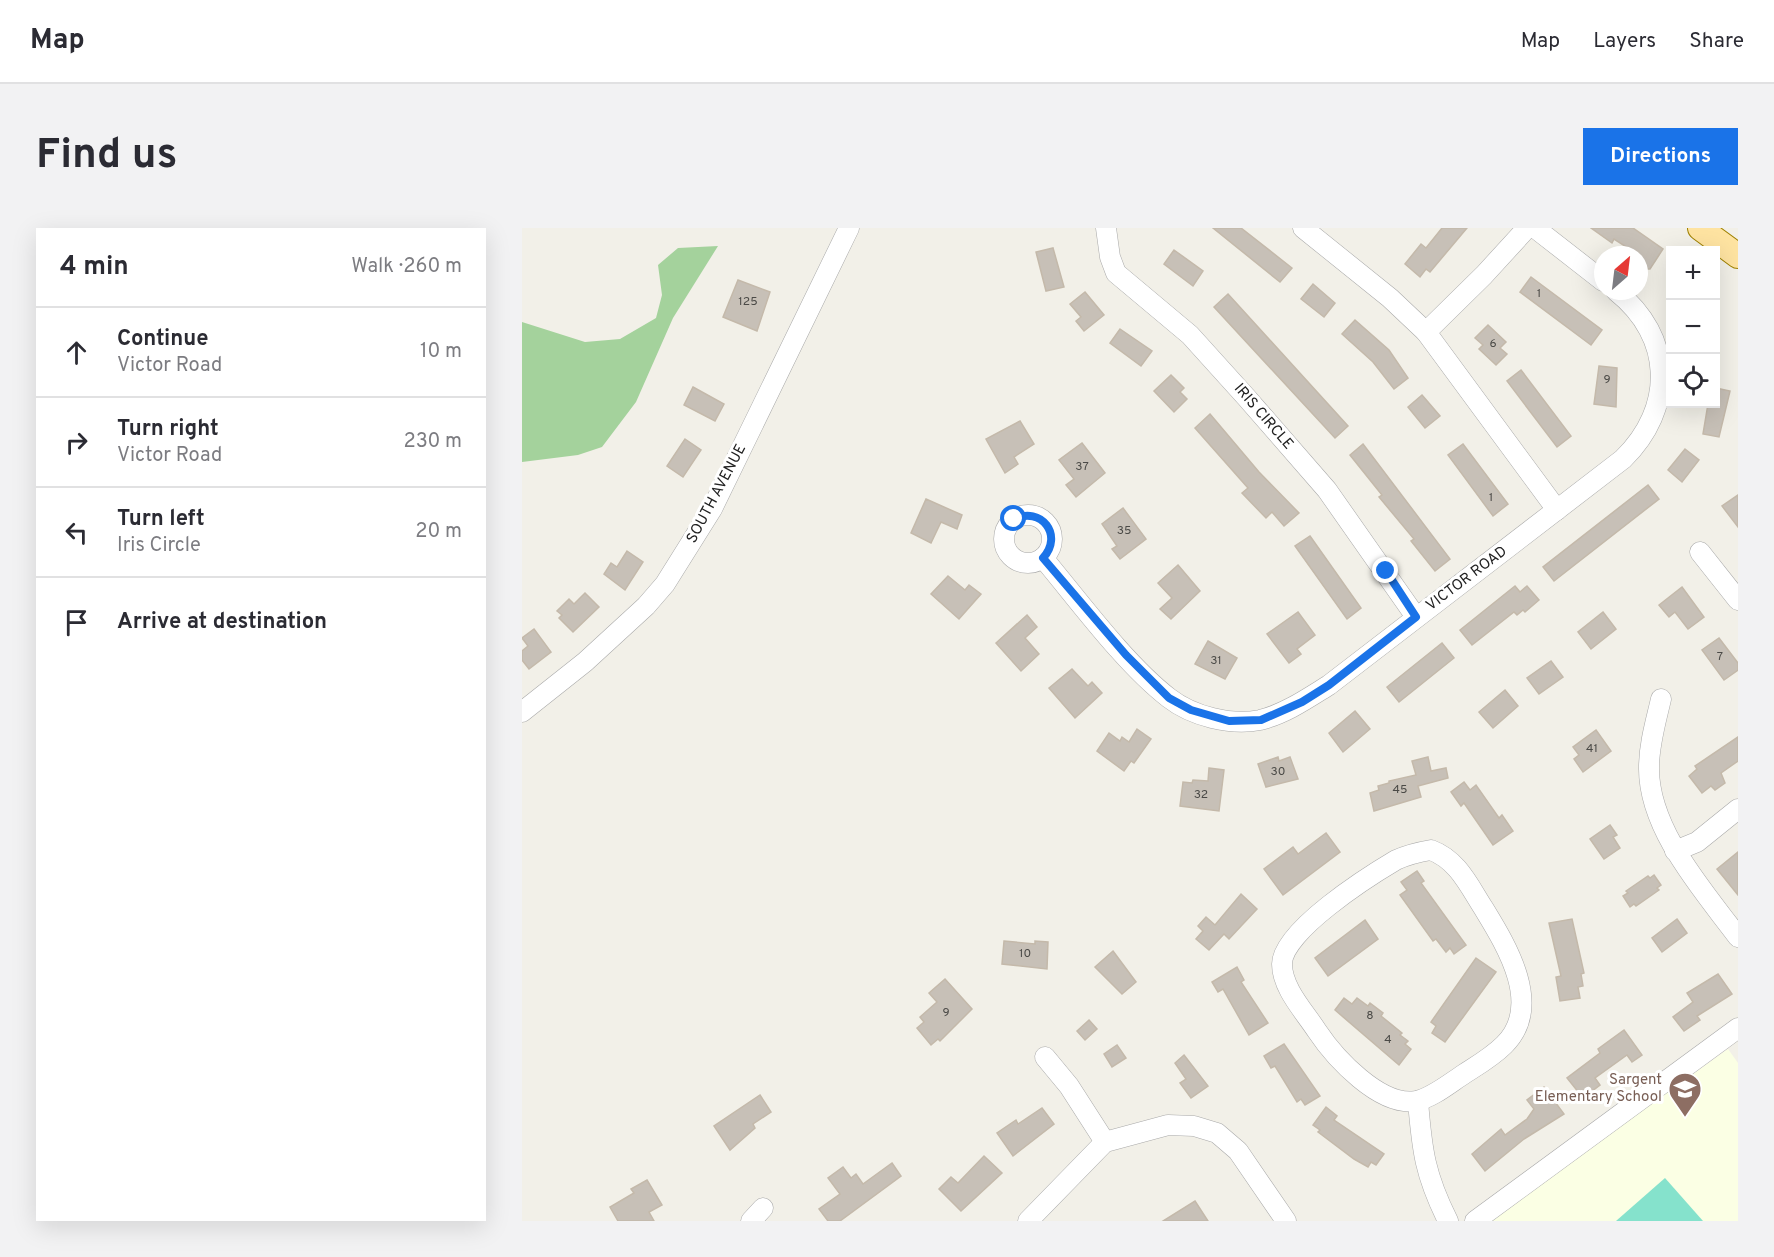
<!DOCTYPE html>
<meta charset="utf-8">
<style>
:root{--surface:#fff;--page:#f2f2f3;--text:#2b2b33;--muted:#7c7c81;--line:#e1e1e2;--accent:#1a73e8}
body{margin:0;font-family:Overpass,sans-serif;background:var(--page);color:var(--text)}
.controls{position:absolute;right:18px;top:18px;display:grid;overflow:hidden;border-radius:0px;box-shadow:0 6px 24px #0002}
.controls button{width:54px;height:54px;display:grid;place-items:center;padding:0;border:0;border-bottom:2px solid var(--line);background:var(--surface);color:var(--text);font:30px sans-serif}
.compass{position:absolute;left:1072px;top:18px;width:54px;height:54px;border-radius:50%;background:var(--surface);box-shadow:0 6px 24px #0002;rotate:28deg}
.stop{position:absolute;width:18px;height:18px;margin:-14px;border:4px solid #1a73e8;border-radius:50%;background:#fff}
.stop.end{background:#1a73e8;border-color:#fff;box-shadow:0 2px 6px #0008}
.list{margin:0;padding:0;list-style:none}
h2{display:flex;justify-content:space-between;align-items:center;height:78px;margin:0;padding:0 24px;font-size:26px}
h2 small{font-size:20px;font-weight:400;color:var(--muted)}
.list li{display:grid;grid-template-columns:39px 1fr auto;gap:18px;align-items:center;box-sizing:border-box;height:90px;padding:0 24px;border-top:2px solid var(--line)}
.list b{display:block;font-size:22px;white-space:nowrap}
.list p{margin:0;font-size:20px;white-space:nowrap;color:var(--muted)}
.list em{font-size:20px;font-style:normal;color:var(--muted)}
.icon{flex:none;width:33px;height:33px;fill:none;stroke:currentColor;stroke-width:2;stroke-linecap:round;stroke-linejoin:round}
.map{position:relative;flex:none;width:1216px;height:993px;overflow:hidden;border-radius:0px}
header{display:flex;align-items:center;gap:36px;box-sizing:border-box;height:84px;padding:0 30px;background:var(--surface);border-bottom:2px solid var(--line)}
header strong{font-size:28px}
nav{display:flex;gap:33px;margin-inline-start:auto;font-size:21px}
.intro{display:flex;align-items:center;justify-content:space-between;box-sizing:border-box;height:144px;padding:0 36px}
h1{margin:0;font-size:42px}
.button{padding:15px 27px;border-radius:0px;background:var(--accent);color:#fff;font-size:21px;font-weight:700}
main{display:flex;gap:36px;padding:0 36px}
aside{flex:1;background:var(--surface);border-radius:0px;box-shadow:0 6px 24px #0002}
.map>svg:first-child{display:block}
.education{fill:#fbffe4}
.forest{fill:#a4d29c}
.pitch{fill:#85e2cc}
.building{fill:#c7c0b7;stroke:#c4b9aa;stroke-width:1.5}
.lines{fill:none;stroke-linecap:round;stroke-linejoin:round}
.minor-casing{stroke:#a9a9a9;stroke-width:21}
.major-casing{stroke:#9f8100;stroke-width:26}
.minor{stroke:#fff;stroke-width:20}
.major{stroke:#fee3a1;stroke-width:24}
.route{stroke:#1a73e8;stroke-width:8}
.labels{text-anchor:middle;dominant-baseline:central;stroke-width:6;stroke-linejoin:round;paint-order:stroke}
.number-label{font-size:12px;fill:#4b4a47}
.street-label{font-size:15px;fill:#222;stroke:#fff}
.education-label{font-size:15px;fill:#785e54;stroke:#fff;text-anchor:end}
</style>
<header>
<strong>Map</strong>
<nav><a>Map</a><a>Layers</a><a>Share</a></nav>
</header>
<div class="intro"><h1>Find us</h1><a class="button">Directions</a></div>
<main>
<aside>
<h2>4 min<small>Walk · 260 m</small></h2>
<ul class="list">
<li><svg class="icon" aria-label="ahead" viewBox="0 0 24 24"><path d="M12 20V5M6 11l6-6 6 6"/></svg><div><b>Continue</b><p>Victor Road</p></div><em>10 m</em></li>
<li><svg class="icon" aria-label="right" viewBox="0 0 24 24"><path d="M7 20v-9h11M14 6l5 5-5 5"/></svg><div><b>Turn right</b><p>Victor Road</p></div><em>230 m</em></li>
<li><svg class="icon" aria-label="left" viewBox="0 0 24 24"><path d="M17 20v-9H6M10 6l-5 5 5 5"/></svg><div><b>Turn left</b><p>Iris Circle</p></div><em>20 m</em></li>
<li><svg class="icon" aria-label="arrive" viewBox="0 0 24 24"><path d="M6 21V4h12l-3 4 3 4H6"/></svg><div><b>Arrive at destination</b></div></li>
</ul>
</aside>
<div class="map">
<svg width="1216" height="993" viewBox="0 0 1216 993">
<rect width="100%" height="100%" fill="#f2f0e8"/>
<polygon class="education" points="1206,821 1216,835 1216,993 966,993"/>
<polygon class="forest" points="196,18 151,90 114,174 80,219 56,227 0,234 0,94 63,114 98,111 134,90 140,67 136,37 156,20"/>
<polygon class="pitch" points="1143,950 1181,993 1094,993"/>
<g class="building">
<polygon points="691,0 719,0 770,40 758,54"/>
<polygon points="920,0 945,0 908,44 904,41 898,49 883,36 899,16 904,20"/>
<polygon points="1069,0 1111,0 1141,21 1128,41 1123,41 1117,36 1117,27 1092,11 1090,15"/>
<polygon points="531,20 542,59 524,63 514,24"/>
<polygon points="652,22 681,43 671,58 642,36"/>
<polygon points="1009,49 1080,102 1069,117 998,64"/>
<polygon points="216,52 248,64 235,103 201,89"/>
<polygon points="791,56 813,75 802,89 779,71"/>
<polygon points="563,64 582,87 562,103 554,93 559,89 548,76"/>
<polygon points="706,66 826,198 813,210 692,79"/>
<polygon points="833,92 867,122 886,150 872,161 851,134 820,106"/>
<polygon points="966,97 984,114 978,120 985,126 974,137 957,121 961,117 953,110"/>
<polygon points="598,101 630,123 619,138 588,115"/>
<polygon points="1077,138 1095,140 1094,179 1072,176"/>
<polygon points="999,142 1049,208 1035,219 985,153"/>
<polygon points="649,147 662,160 658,164 665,171 652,184 632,163"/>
<polygon points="171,159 202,176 193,193 162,177"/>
<polygon points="1194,160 1208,163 1197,209 1181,206 1186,176 1194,176"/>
<polygon points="900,167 918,188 903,200 886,179"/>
<polygon points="688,186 737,244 777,285 762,298 750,284 744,290 720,265 726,260 673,200"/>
<polygon points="498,193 512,216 492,229 496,236 483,245 464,211"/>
<polygon points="163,211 179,222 161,249 145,238"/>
<polygon points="560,215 583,245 554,269 544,257 552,251 537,232"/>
<polygon points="841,216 928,331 913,343 889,313 892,311 857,269 860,267 828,227"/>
<polygon points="941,216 986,276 971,288 926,227"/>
<polygon points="1163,221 1177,232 1160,254 1146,242"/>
<polygon points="1126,257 1137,271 1032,353 1021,339"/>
<polygon points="1216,267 1216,299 1200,278"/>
<polygon points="404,271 440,287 435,301 419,294 409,315 389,305"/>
<polygon points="601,280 624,311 598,331 590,321 595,318 580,296"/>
<polygon points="788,308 839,380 825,391 773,318"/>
<polygon points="105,323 121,334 103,362 82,346 89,335 95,339"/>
<polygon points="656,337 678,363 649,391 638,381 650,370 636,355"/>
<polygon points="426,348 443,362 447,357 459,366 437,391 409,366"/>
<polygon points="993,358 998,364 1005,358 1017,372 1003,384 1001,382 995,387 992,384 950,417 938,402"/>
<polygon points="1160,359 1182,389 1166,401 1153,384 1147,389 1137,377"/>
<polygon points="63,365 77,379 51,404 37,390 40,387 35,383 47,371 52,376"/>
<polygon points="776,384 793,407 775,421 779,426 767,435 745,406"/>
<polygon points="1081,384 1094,401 1069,421 1056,404"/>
<polygon points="505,387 515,399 503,410 517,426 499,443 474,415"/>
<polygon points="12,401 29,424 7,441 0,432 0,423 6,418 0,410"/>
<polygon points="1197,410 1216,435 1216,442 1202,452 1180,422"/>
<polygon points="686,413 715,430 703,451 673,436"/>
<polygon points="920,415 932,430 877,474 865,459"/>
<polygon points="1029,433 1041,449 1017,466 1005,450"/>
<polygon points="550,441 566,458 570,454 580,465 553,490 527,460"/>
<polygon points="983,462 996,478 971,500 957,484"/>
<polygon points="833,483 848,501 821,524 807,505"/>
<polygon points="615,501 629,511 612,535 609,533 602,543 575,523 587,505 598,513 600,509 607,514"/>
<polygon points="1074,502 1089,523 1061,544 1052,531 1057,527 1051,519"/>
<polygon points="1216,509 1216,533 1199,545 1203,555 1193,562 1189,558 1180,565 1167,548 1175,541 1173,538"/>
<polygon points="756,529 757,533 768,529 776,551 744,559 736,536"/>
<polygon points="906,529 909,543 924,540 926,550 896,558 899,569 852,583 848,565 857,562 856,558 867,555 867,553 894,547 890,533"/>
<polygon points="687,540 702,542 697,583 658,578 661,554 670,555 671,552 686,553"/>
<polygon points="942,554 948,562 954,557 977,590 980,587 991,603 971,617 942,575 939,578 929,564"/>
<polygon points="1088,597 1095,607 1091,609 1098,620 1082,631 1068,611"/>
<polygon points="804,605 818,624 761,667 742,641 771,619 776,626"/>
<polygon points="1216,624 1216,667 1195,641"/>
<polygon points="895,643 902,653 899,655 944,717 932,726 928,720 924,724 914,711 911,713 878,667 885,662 879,654"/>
<polygon points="1132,647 1139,657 1135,660 1137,662 1114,678 1112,676 1108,679 1101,668 1106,665 1104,663 1126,648 1128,650"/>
<polygon points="719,666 735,681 707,711 702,706 687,722 674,711 681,703 676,698 684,689 693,697"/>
<polygon points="1050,691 1062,745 1059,746 1061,758 1056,759 1058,770 1038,773 1034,749 1039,748 1027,695"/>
<polygon points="1155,691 1165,705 1140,724 1130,710"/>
<polygon points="843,692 856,711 806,748 793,730"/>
<polygon points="482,713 513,716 513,713 526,714 525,741 480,736"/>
<polygon points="591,723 614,754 600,766 573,739"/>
<polygon points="954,730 974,744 923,814 910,805 914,798 909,794"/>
<polygon points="715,739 722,752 719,754 746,795 727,807 701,761 696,764 690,754"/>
<polygon points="1196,746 1210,766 1175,788 1178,792 1162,803 1151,789 1171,774 1165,765"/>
<polygon points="423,751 450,781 418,813 416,811 409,817 395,800 402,794 398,789 415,774 407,765"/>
<polygon points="822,770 830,776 835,770 846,778 848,775 861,785 859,788 880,805 878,807 886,813 883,816 889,821 877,837 813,782"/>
<polygon points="567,792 575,801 563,812 555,803"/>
<polygon points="1102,802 1120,827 1110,834 1105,827 1073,850 1078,857 1061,870 1045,850 1078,825 1076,821"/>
<polygon points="762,816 798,868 783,877 779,871 775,874 753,838 749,840 742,828"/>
<polygon points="595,817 604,830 590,839 582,826"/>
<polygon points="662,827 686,858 669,870 658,855 664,851 653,835"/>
<polygon points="1022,859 1042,886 1002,911 963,943 950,926 979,901 983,907 1005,891 1012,881 1005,872"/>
<polygon points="238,867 249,884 231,896 233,900 208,922 192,898"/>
<polygon points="804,879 815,888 812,892 862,926 854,937 849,934 846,939 832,931 796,904 798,902 791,897"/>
<polygon points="520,880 532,896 491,928 475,905 494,892 496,896"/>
<polygon points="462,928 480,945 439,983 417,961 429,949 436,955"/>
<polygon points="370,935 379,948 318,993 306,993 297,981 318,966 306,950 321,939 329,950 334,946 341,956"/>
<polygon points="125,952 140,977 127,984 132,993 96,993 88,979 112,965 109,961"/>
<polygon points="673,973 686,993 641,993"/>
</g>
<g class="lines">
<g class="minor-casing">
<g id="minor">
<polyline points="584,0 588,29 594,45 668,107 724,169 805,262 894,389"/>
<polyline points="781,0 868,70 904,104 1035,282"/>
<polyline points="1013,0 1081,53"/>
<polyline points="904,104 962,47 1005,0"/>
<circle cx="506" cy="311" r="24"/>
<polyline points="1178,324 1216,372"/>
<path d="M521 330C557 373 603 436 647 470 670 488 709 498 738 492 763 486 786 470 807 457L1101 231C1153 180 1152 109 1094 63"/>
<path d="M1139 471C1134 493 1127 516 1127 539 1126 601 1181 662 1216 709"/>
<polyline points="0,484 63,434 124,378 143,356 190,281 327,0"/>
<path d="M909 622C936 632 947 658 962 681 984 717 1022 778 982 817 970 829 956 837 942 846 928 855 910 870 894 873 858 879 813 830 795 803 782 783 760 760 760 736 760 703 847 648 874 632 885 627 897 624 909 622Z"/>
<polyline points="1153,623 1175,614 1216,581"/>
<polyline points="523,829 547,858 583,914"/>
<path d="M896 873C900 923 903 947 926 993"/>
<polyline points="229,993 241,980"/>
<polyline points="506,993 583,914 646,897 672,898 695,905 716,923 764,993"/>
<polyline points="953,993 1216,800"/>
</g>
</g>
<g class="major-casing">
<polyline id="major" points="1178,0 1216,28"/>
</g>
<use href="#minor" class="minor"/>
<use href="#major" class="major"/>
</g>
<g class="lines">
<path class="route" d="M492 291C519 278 542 307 521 330L604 427 647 470 669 482 707 493 739 492 780 474 807 457 894 389 864 343"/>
</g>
<defs>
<g id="school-pin" transform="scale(1.725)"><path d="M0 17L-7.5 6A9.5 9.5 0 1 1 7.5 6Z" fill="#8d6e63" stroke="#fff"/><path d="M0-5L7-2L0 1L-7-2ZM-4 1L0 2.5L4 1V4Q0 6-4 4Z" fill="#fff"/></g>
</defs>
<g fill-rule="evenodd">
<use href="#school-pin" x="1163" y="861"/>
</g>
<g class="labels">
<g class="number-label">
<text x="1017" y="66">1</text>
<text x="226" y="74">125</text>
<text x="971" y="116">6</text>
<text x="1085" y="152">9</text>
<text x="560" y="239">37</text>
<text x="969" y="270">1</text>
<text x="602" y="303">35</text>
<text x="1198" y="429">7</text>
<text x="694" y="433">31</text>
<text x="1070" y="521">41</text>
<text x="756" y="544">30</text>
<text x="878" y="562">45</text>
<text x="679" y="567">32</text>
<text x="503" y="726">10</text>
<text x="424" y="785">9</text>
<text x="848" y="788">8</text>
<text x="866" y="812">4</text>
</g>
<g class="street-label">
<text transform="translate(741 189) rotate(49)">IRIS CIRCLE</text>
<text transform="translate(195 266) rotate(-62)">SOUTH AVENUE</text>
<text transform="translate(945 351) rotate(-37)">VICTOR ROAD</text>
</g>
<g class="education-label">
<text x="1140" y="852">Sargent<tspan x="1140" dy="17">Elementary School</tspan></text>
</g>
</g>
</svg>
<div class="controls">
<button>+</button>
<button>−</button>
<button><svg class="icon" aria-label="locate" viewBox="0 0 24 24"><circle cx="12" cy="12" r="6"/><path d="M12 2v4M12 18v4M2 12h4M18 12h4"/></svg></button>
</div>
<svg class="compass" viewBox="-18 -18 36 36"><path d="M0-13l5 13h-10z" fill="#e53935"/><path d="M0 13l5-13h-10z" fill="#7c7c81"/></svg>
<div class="stop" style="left:492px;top:291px"></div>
<div class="stop end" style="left:864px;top:343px"></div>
</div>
</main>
